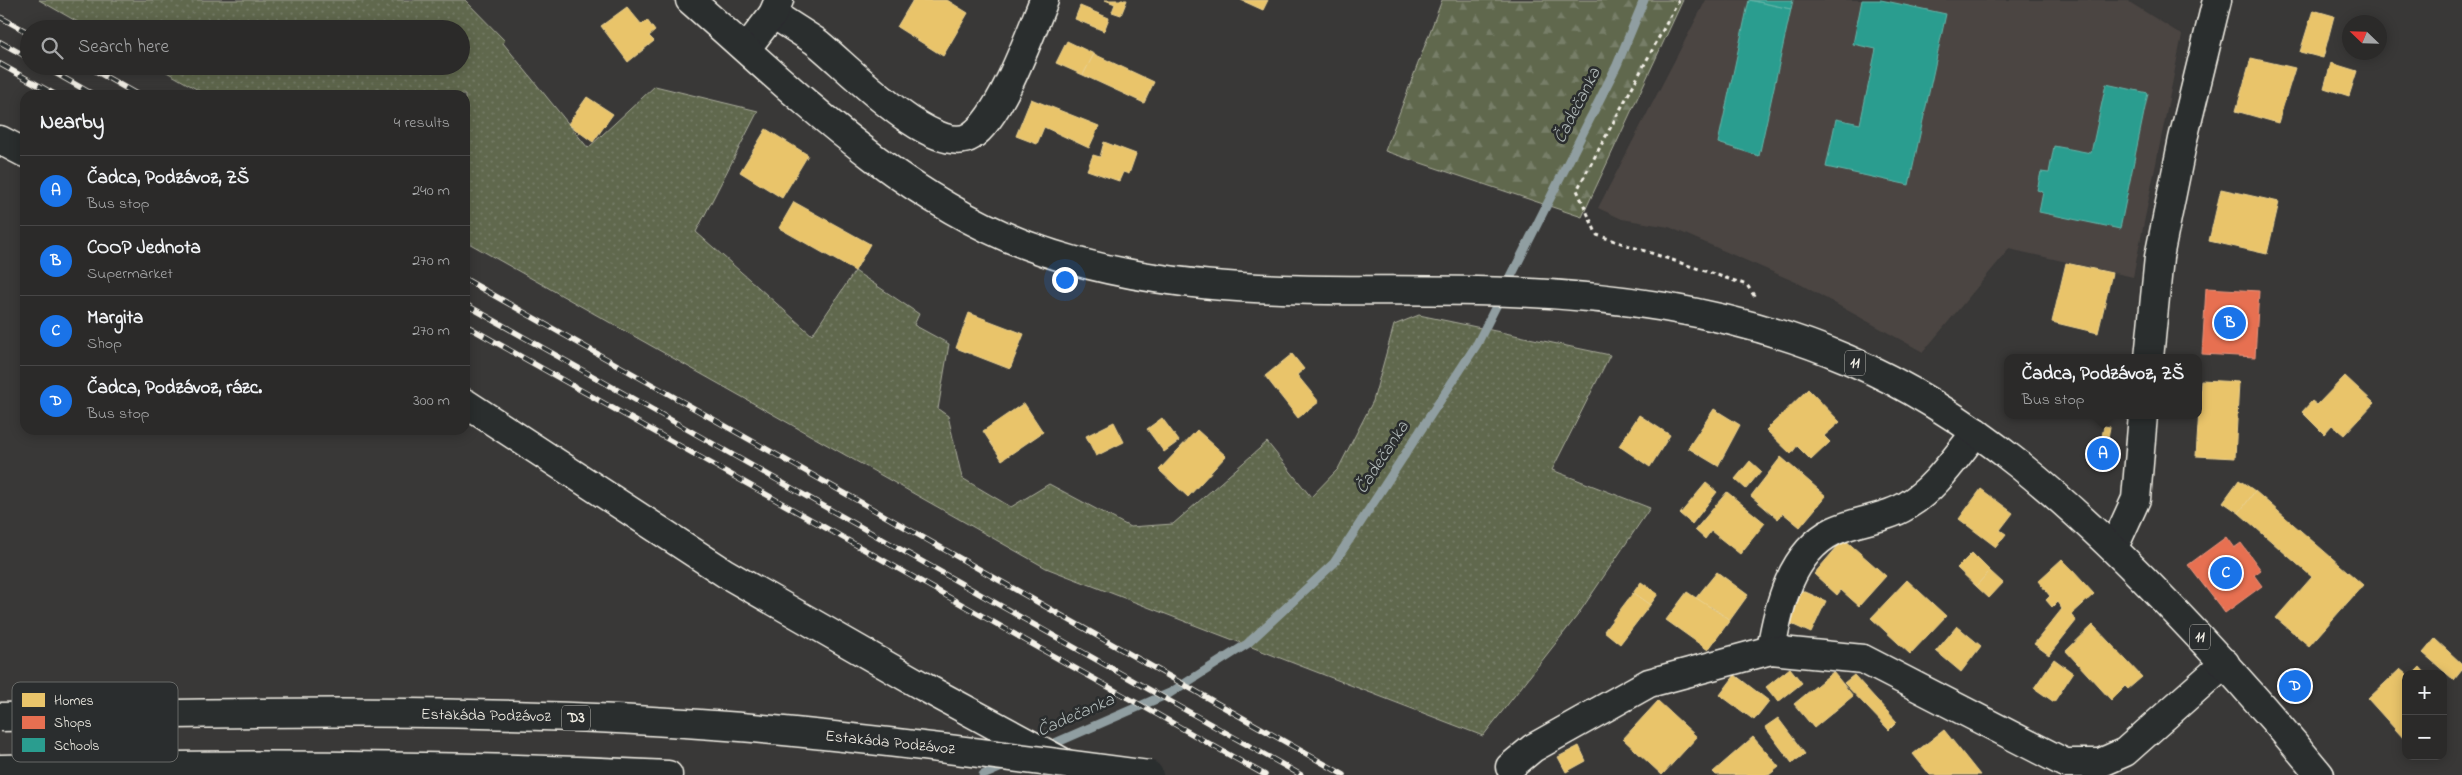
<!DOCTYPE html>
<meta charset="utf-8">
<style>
:root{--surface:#2b2a29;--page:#373635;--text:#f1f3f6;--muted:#a6a7a8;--line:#474646;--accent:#1a73e8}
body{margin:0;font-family:"Indie Flower",sans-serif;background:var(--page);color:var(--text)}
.controls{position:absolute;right:15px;bottom:15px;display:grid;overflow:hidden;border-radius:10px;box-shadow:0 2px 12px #0003}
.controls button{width:45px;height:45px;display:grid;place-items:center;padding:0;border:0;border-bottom:1px solid var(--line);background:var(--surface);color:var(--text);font:25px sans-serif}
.compass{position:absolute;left:2342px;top:15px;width:45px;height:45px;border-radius:50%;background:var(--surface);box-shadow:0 2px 12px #0003;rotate:293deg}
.you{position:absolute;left:1064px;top:279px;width:18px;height:18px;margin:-12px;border:4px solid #fff;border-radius:50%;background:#1a73e8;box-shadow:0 0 0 8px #1a73e833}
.badge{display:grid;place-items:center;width:32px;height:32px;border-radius:50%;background:var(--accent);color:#fff;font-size:16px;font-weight:700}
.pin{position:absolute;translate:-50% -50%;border:2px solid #fff;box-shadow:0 1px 5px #0006}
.popup{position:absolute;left:2004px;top:354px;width:198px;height:65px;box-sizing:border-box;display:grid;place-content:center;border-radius:10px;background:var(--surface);filter:drop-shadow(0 1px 4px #0005);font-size:16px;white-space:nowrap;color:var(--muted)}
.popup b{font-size:19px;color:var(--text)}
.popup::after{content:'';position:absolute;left:50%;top:100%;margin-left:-10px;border:10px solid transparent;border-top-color:var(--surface)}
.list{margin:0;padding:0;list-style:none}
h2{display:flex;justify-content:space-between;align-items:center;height:65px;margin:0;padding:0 20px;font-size:21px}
h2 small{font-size:16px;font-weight:400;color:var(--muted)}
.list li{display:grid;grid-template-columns:32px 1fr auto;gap:15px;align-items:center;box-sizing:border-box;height:70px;padding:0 20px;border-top:1px solid var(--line)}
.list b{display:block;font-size:19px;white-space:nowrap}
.list p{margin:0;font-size:16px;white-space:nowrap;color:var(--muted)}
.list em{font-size:16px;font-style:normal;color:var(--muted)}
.icon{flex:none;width:28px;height:28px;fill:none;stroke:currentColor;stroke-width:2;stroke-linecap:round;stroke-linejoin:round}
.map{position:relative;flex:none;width:2462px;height:775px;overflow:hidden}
.search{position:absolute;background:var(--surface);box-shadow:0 2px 12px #0003;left:20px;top:20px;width:450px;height:55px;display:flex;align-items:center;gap:12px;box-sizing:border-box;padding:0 18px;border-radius:28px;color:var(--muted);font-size:19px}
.panel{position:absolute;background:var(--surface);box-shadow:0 2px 12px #0003;left:20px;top:90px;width:450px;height:345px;border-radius:15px}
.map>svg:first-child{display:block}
.built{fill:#4b4542}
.grass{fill:url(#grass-dots);stroke:#aaac9b}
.forest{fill:url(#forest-firs);stroke:#aaac9b}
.homes{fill:#e9c46a;stroke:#ecd290}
.shops{fill:#e76f51;stroke:#eb967e}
.schools{fill:#2a9d8f;stroke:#67b6aa}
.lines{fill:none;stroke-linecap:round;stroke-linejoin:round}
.stream{stroke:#909ea1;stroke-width:9}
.street-casing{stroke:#f4f1e8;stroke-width:31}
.secondary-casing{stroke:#f4f1e8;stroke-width:31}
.primary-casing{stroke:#f4f1e8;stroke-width:31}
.highway-casing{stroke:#f4f1e8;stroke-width:31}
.path{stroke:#f4f1e8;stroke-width:3;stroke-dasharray:4 4;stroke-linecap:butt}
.street{stroke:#2a2d2e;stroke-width:28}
.secondary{stroke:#2a2d2e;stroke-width:28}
.primary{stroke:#2a2d2e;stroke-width:28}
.highway{stroke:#2a2d2e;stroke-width:28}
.rail-casing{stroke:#f4f1e8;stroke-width:5.5}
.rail{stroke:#2a2d2e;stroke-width:4;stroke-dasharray:11;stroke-linecap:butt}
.highway-bridge-casing{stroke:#f4f1e8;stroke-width:31;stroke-linecap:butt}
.highway-bridge{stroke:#2a2d2e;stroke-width:28}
.labels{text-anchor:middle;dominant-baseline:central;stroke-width:5;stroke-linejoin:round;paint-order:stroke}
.shield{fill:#2a2d2e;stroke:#b7b6b0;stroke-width:1}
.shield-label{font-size:15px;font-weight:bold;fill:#f4f1e8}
.street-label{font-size:16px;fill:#f4f1e8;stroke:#2a2d2e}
.water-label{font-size:18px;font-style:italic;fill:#b1bab9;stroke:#2a2d2e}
.key{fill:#2a2d2e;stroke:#676866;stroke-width:1}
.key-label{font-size:14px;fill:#f4f1e8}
</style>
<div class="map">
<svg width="2462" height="775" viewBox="0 0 2462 775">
<defs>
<pattern id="grass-dots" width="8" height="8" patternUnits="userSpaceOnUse" patternTransform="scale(1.25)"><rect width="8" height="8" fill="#60684e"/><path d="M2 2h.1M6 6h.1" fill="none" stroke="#777e68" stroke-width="1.8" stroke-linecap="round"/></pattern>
<pattern id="forest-firs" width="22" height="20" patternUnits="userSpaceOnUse" patternTransform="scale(1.25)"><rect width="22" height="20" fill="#60684e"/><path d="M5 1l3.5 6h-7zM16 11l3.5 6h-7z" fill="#777e68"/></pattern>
</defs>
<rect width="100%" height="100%" fill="#393837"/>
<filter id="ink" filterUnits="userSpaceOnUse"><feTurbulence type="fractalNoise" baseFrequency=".02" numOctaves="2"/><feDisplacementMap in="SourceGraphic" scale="10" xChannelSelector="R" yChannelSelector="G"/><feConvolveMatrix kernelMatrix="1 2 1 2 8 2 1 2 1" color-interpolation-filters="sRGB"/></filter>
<g filter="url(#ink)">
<polygon class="built" points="1706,0 2126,0 2182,35 2133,277 2009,249 1923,352 1798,283 1669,227 1622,219 1598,208"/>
<polygon class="grass" points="39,0 465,0 505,41 503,43 588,148 655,86 758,111 696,232 812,335 855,271 919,314 914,325 949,344 938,409 948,416 962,478 1011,507 1049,484 1130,527 1173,524 1267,442 1311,497 1338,469 1373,401 1394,325 1419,315 1610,355 1552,470 1650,508 1577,616 1483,736 1046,568 465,241 465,95 207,95 156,66 461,66 461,29 90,29"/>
<polygon class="forest" points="1442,0 1683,0 1582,217 1385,151"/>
<g class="homes">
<polygon points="913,0 947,0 968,13 943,56 897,27"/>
<polygon points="1105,0 1127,0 1121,15 1112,12 1115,4"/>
<polygon points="1241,0 1268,0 1263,10"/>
<polygon points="1080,6 1109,18 1104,31 1075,19"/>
<polygon points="627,7 642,25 647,20 655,31 649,36 654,41 628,62 601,26"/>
<polygon points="2313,10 2334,16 2323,58 2300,52"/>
<polygon points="1067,41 1094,54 1083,75 1056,63"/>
<polygon points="1094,54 1154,82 1144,103 1083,75"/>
<polygon points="2251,58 2295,68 2278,123 2236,111"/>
<polygon points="2331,63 2357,71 2349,96 2324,88"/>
<polygon points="587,97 613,114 593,142 568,124"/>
<polygon points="1031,99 1099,126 1089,148 1044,127 1037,144 1016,136"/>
<polygon points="766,129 808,155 782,198 740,172"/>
<polygon points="1104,142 1136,154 1129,174 1123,172 1119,181 1087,170 1093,155 1100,157"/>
<polygon points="2221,189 2279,202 2267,254 2209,241"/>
<polygon points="794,202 870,244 855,271 779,228"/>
<polygon points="2066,263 2112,273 2098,333 2052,322"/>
<polygon points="969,313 1024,334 1010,369 956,348"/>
<polygon points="1292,354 1304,369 1297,375 1319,402 1298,418 1265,376"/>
<polygon points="2345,376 2374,403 2344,435 2332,425 2324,434 2302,412 2312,401 2317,405"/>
<polygon points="2201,380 2239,382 2235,458 2196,456"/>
<polygon points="1808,389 1840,422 1824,436 1830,442 1811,460 1797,446 1791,454 1766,430"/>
<polygon points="1024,403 1043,432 1002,460 983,431"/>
<polygon points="1714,409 1740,425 1718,466 1688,448"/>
<polygon points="1639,415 1670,435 1650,467 1619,446"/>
<polygon points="1162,418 1179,441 1164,452 1147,429"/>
<polygon points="1114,422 1124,442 1096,456 1086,436"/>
<polygon points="2104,426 2110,427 2107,443 2101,442"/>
<polygon points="1197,430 1226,456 1188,497 1159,470"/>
<polygon points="1781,457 1826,496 1800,527 1783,513 1778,519 1751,496"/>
<polygon points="1750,461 1761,471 1746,489 1735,479"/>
<polygon points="2239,480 2255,491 2239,513 2223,502"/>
<polygon points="1706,483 1717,492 1692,524 1680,514"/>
<polygon points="1981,489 2013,513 2000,530 2006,534 1996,547 1959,519"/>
<polygon points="2255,491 2363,585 2309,646 2276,618 2312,577 2239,513"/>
<polygon points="1727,492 1765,523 1740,554 1711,531 1705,539 1695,530"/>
<polygon points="1844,539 1886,576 1859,606 1841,590 1837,595 1814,574"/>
<polygon points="1972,553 1990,571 1976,586 1957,568"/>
<polygon points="2062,559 2094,594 2071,615 2076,621 2049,655 2034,644 2062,609 2057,602 2052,607 2046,600 2050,596 2038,581"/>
<polygon points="1990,571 2003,583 1989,598 1976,586"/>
<polygon points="1717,572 1748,595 1730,620 1710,606 1708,608 1695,599"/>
<polygon points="1907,580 1946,616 1910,654 1871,618"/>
<polygon points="1641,582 1658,594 1650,605 1633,593"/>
<polygon points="1801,590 1826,601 1811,633 1787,622"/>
<polygon points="1687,592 1730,620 1708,650 1666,620"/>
<polygon points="1633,593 1650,605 1620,644 1604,631"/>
<polygon points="2093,625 2142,677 2128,689 2125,686 2111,700 2066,651"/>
<polygon points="1957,626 1981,646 1961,672 1936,651"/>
<polygon points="2435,639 2462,664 2462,670 2454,680 2423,653"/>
<polygon points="2054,659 2073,673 2054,702 2034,688"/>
<polygon points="2420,667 2426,674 2413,674"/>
<polygon points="1790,668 1802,683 1778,702 1766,687"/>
<polygon points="2400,669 2406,674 2405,740 2368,699"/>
<polygon points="1833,672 1853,696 1814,728 1794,704"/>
<polygon points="1735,675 1769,701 1754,720 1720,695"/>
<polygon points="1854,675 1897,722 1889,730 1844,683"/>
<polygon points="1658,701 1697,737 1662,775 1623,739"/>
<polygon points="1778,718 1805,754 1792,763 1765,727"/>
<polygon points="1944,730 1980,775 1930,775 1913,754"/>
<polygon points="1753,737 1779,767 1769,775 1716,775 1713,772"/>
<polygon points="1579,746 1586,761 1566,772 1558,757"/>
</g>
<g class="shops">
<polygon points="2206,288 2259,291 2255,357 2202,354"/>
<polygon points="2226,537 2234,548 2241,543 2261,570 2254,575 2262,586 2225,613 2188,565"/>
</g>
<g class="schools">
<polygon points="1749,0 1791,9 1759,156 1718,143"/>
<polygon points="1750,0 1793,0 1791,9"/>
<polygon points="1862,0 1881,0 1946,14 1909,185 1826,167 1836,119 1860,124 1876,49 1853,44"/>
<polygon points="2106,84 2148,93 2120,229 2039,212 2043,192 2037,190 2041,172 2049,173 2054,146 2091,153"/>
</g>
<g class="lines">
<g class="stream">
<polyline points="1046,747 1170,693 1247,644 1334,563 1477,344 1617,65 1644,0"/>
<polyline points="983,775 1006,765"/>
</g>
<g class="street-casing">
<g id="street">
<path d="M773 14C787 23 801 32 815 41 843 62 934 160 971 136 1001 117 1030 34 1044 0"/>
<polyline points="746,49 773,14 779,0"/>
<path d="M1771 650C1778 607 1791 552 1834 531 1857 520 1885 519 1906 506 1935 489 1955 458 1976 432"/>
<polyline points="1510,767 1533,748 1649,683 1771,650 1863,659 2065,763 2100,763 2125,752 2225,663"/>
</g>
</g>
<g class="secondary-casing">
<g id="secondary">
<polyline points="0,140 25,153"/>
<polyline points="2149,358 2159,257 2183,139 2217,0"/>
<polyline points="465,403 725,573 924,687 1066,764"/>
<polyline points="2114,547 2136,499 2143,415"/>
</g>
</g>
<g class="primary-casing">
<path id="primary" d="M690 0C793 90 896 195 1026 245 1170 300 1325 288 1476 291 1602 293 1730 309 1847 359 1973 413 2075 507 2169 605 2222 660 2272 716 2320 775"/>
</g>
<g class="highway-casing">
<path id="highway" d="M0 769C223 763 445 764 668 775"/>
</g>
<polyline class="path" points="1679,0 1577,190 1597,235 1747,285 1755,297"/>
<use href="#street" class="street"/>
<use href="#secondary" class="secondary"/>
<use href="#primary" class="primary"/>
<use href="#highway" class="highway"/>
<g class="rail-casing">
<g id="rail">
<polyline points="0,17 29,33"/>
<polyline points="0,42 29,58"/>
<polyline points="0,64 56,95"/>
<polyline points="43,66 94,95"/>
<polyline points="87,66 138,95"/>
<polyline points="465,279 1344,775"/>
<polyline points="465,304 1301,775"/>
<polyline points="465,325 1265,775"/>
</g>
</g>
<use href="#rail" class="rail"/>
<g class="highway-bridge-casing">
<path id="highway-bridge" d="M0 717C245 712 496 707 741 727 878 739 1014 757 1149 775"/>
</g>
<use href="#highway-bridge" class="highway-bridge"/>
</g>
</g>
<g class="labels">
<g class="shield">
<rect x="1845" y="350.5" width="20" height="25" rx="4"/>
<rect x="2190" y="624.5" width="20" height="25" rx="4"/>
<rect x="562" y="705.5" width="28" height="25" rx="4"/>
</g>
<g class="shield-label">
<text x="1855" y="363">11</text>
<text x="2200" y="637">11</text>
<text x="576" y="718">D3</text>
</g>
<g class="street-label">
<text transform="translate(486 716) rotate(1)">Estakáda Podzávoz</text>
<text transform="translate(890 743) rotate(6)">Estakáda Podzávoz</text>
</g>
<g class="water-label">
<text transform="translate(1578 106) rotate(-63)">Čadečanka</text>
<text transform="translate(1383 458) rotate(-57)">Čadečanka</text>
<text transform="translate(1076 716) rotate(-24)">Čadečanka</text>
</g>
</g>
<rect x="12" y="682" width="166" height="80" rx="8" class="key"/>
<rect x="22" y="693" width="23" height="14" fill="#e9c46a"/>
<rect x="22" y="716" width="23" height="13" fill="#e76f51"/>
<rect x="22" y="738" width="23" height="14" fill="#2a9d8f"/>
<g class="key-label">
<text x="54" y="705">Homes</text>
<text x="54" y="727">Shops</text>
<text x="54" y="750">Schools</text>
</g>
</svg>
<div class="controls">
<button>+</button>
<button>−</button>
</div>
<svg class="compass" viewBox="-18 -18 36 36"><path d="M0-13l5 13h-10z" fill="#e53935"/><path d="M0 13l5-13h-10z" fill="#a6a7a8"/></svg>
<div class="you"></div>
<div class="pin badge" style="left:2103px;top:454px">A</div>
<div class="popup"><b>Čadca, Podzávoz, ZŠ</b>Bus stop</div>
<div class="pin badge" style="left:2230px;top:323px">B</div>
<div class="pin badge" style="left:2226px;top:573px">C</div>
<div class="pin badge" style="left:2295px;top:686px">D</div>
<div class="search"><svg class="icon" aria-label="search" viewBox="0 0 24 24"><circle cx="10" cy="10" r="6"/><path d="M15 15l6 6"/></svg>Search here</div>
<section class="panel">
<h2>Nearby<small>4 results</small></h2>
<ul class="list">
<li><span class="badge">A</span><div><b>Čadca, Podzávoz, ZŠ</b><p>Bus stop</p></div><em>240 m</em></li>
<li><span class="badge">B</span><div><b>COOP Jednota</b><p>Supermarket</p></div><em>270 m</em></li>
<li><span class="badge">C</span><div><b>Margita</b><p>Shop</p></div><em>270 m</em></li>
<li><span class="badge">D</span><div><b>Čadca, Podzávoz, rázc.</b><p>Bus stop</p></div><em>300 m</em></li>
</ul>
</section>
</div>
